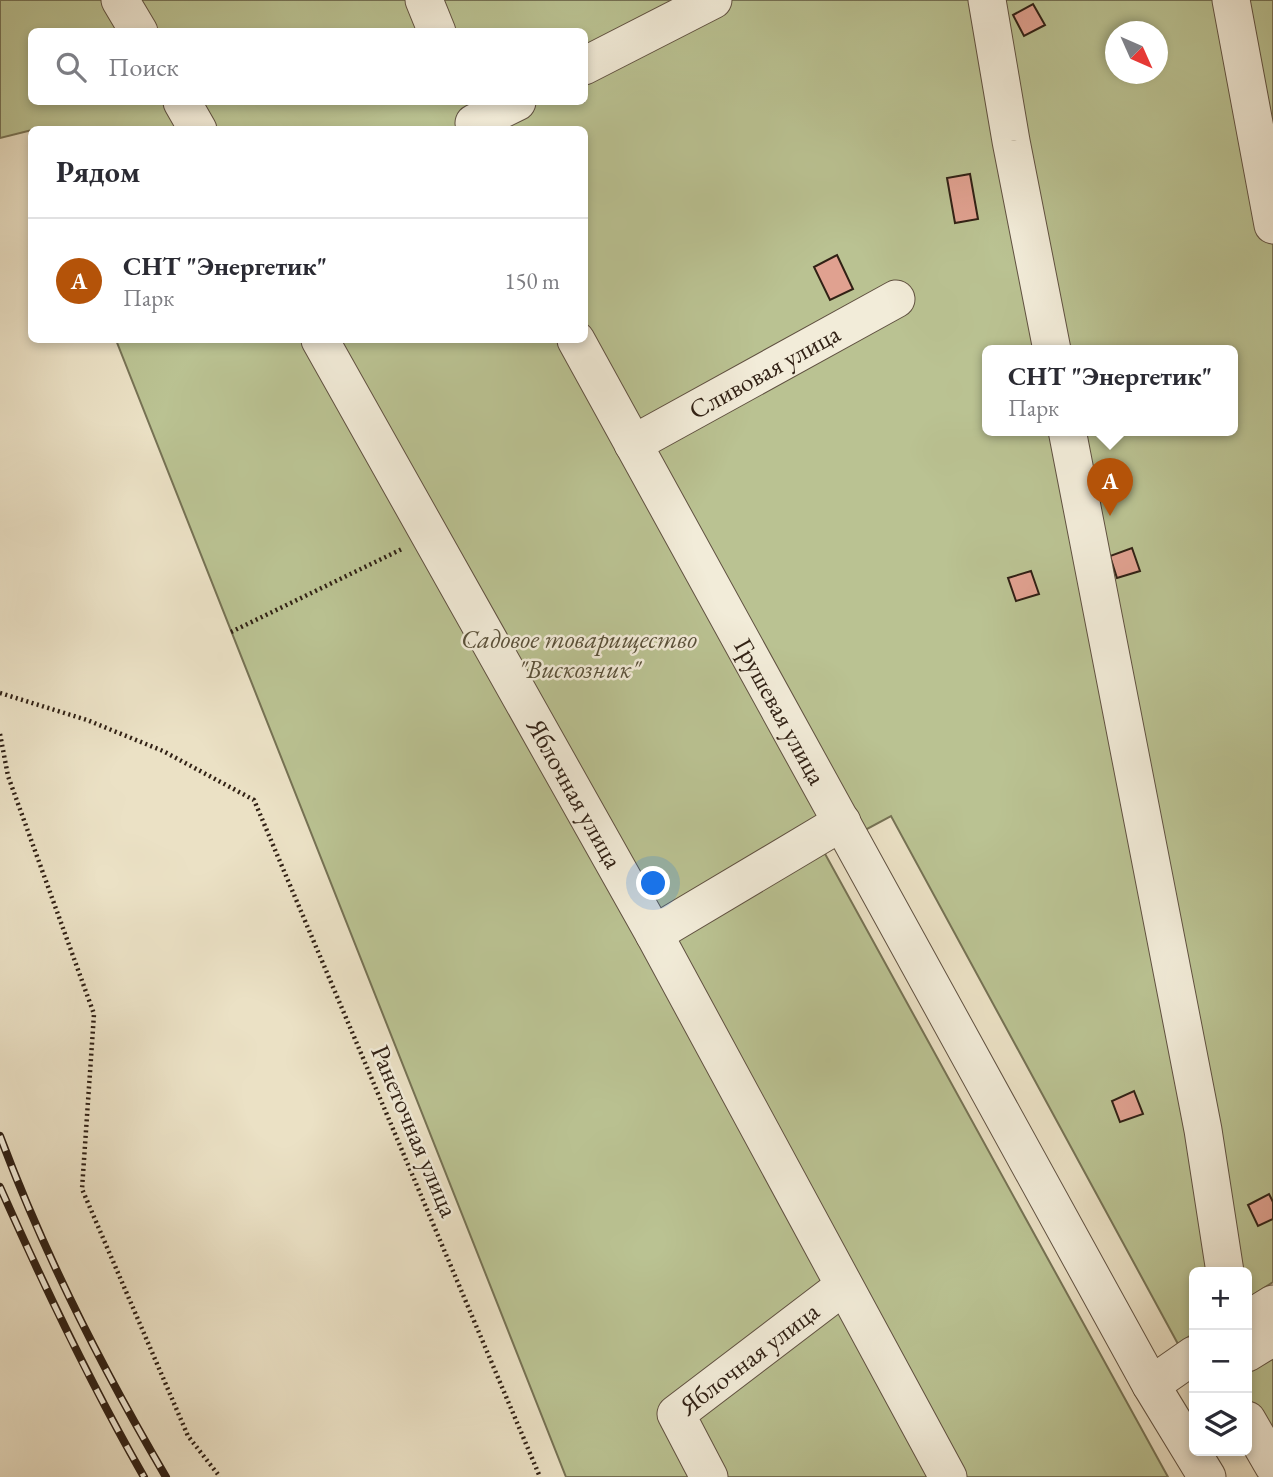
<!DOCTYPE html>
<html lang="ru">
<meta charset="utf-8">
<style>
:root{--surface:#fff;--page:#f2f2f3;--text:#2b2b33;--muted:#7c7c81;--line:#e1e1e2;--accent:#b45309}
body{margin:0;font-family:"EB Garamond",serif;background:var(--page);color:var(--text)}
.controls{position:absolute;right:21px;bottom:21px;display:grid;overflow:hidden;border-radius:10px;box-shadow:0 4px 10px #0003}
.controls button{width:63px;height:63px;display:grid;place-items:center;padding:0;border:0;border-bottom:2px solid var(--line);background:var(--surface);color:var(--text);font:35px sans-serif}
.compass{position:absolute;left:1105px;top:21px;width:63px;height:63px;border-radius:50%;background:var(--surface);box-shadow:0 4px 10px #0003;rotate:135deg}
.you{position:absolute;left:654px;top:884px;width:24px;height:24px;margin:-18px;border:5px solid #fff;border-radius:50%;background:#1a73e8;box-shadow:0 0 0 10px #1a73e833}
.badge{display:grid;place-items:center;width:46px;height:46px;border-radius:50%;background:var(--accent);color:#fff;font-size:23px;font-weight:700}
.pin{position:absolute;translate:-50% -58px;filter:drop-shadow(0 2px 4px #0008)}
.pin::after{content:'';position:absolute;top:37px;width:24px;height:21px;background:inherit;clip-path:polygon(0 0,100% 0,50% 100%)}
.popup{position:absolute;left:982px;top:345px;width:256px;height:91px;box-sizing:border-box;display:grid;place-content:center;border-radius:10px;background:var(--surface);filter:drop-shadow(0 2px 5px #0005);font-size:23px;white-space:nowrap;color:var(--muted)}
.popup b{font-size:26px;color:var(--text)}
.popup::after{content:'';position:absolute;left:50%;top:100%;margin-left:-14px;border:14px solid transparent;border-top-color:var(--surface)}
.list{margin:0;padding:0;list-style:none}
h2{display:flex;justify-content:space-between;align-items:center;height:91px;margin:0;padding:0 28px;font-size:30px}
h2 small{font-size:23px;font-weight:400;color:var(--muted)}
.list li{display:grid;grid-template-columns:46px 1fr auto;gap:21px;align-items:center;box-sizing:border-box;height:126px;padding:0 28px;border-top:2px solid var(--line)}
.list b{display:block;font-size:26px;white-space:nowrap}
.list p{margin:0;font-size:23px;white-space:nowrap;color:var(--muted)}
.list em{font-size:23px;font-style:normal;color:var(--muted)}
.icon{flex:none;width:38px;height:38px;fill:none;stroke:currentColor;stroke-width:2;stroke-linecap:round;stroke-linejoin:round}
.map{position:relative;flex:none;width:1273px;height:1477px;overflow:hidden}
.search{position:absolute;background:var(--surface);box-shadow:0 4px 10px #0003;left:28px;top:28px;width:560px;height:77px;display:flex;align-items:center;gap:18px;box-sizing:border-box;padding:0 24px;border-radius:10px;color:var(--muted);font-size:26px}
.panel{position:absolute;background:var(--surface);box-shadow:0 4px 10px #0003;left:28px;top:126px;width:560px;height:217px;border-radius:10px}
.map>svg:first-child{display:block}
.green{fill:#bac292;stroke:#767254;stroke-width:2;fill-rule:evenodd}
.building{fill:#e0a190;stroke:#312115;stroke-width:2}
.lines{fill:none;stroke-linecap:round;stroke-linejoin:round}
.minor-casing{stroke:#605141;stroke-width:39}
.path{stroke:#312115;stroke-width:4.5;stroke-dasharray:2 3.5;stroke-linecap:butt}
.minor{stroke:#f2ecd9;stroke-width:37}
.rail-casing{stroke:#312115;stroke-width:8}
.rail{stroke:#f2ecd9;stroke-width:5;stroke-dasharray:16;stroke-linecap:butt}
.labels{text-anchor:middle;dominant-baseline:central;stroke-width:5;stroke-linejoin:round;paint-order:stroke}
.street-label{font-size:26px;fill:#312115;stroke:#f2ecd9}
.park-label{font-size:26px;font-style:italic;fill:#5a513a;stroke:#f2ecd9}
</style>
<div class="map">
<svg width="1273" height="1477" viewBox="0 0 1273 1477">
<rect width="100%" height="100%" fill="#ebe1c5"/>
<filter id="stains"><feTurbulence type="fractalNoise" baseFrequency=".00286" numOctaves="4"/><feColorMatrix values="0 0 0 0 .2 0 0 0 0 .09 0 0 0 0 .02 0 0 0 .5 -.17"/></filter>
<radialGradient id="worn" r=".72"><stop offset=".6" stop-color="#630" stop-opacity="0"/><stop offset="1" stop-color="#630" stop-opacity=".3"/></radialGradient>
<g class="green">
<path d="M0 0H1273V1282L1247 1299V1272H1194V1333L1178 1344 891 816 824 852 1168 1477H566L116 340H584V130H32L0 138ZM32 32H584V102H32ZM1116 32H1158V74H1116ZM988 350H1232V430H988Z"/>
<polygon points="1273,1326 1273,1477 1247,1451 1247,1342"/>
</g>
<g class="building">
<polygon points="1033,4 1045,25 1024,36 1013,15"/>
<polygon points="970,174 978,219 955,223 947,178"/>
<polygon points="837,255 853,289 830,300 814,267"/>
<polygon points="1132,548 1140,571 1117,578 1110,556"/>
<polygon points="1031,571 1039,594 1016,601 1008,578"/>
<polygon points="1134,1091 1143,1114 1120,1122 1112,1101"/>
<polygon points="1269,1194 1273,1202 1273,1219 1258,1226 1248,1205"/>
</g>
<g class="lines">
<g class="minor-casing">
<g id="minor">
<polyline points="120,0 139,32"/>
<polyline points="424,0 437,32"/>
<polyline points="987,0 1011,141 1052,350"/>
<polyline points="1231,0 1273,225"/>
<polyline points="584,66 713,0"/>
<polyline points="182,102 198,130"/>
<polyline points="474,123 517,102"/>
<path id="s1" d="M320 340 654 934 948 1477"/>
<path id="s2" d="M576 340 1151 1385 1207 1477"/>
<polyline points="1067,430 1203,1130 1225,1272"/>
<path id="s3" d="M633 444 896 299"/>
<polyline points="654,934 842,822"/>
<polyline points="1247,1320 1273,1304"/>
<polyline points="1247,1353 1273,1337"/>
<polyline points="1151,1385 1194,1355"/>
<polyline points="1247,1420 1273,1465"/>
<path id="s4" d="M709 1477 676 1414 844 1286"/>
</g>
</g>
<g class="path">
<polyline points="231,632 404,548"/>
<polyline points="0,693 87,720 163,751 254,800 540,1477"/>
<polyline points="0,734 8,776 94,1014 82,1189 188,1436 220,1477"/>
</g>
<use href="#minor" class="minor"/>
<g class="rail-casing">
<g id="rail">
<path d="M0 1136C44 1254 102 1368 166 1477"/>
<path d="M0 1187C44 1286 90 1383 144 1477"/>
</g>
</g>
<use href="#rail" class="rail"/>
</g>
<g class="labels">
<g class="street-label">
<text stroke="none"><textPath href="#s3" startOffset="150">Сливовая улица</textPath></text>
<text stroke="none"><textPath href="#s2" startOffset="424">Грушевая улица</textPath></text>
<text stroke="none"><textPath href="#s1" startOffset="520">Яблочная улица</textPath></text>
<text transform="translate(415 1131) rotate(67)">Ранеточная улица</text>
<text stroke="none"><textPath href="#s4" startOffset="163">Яблочная улица</textPath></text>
</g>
<g class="park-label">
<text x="579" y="639">Садовое товарищество<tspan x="579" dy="30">"Вискозник"</tspan></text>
</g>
</g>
<rect width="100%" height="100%" filter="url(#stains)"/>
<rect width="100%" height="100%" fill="url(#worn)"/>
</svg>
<div class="controls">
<button>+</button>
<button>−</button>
<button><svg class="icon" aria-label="layers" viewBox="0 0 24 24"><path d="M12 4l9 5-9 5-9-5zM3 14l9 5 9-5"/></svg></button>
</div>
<svg class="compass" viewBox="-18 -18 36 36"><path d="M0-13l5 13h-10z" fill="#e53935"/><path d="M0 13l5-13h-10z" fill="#7c7c81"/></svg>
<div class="you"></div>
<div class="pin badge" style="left:1110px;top:516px">A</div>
<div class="popup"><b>СНТ &quot;Энергетик&quot;</b>Парк</div>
<div class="search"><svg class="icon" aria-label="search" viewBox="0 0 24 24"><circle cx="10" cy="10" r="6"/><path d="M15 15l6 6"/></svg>Поиск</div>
<section class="panel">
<h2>Рядом<small></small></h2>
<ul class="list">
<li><span class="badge">A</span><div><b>СНТ &quot;Энергетик&quot;</b><p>Парк</p></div><em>150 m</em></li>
</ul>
</section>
</div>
